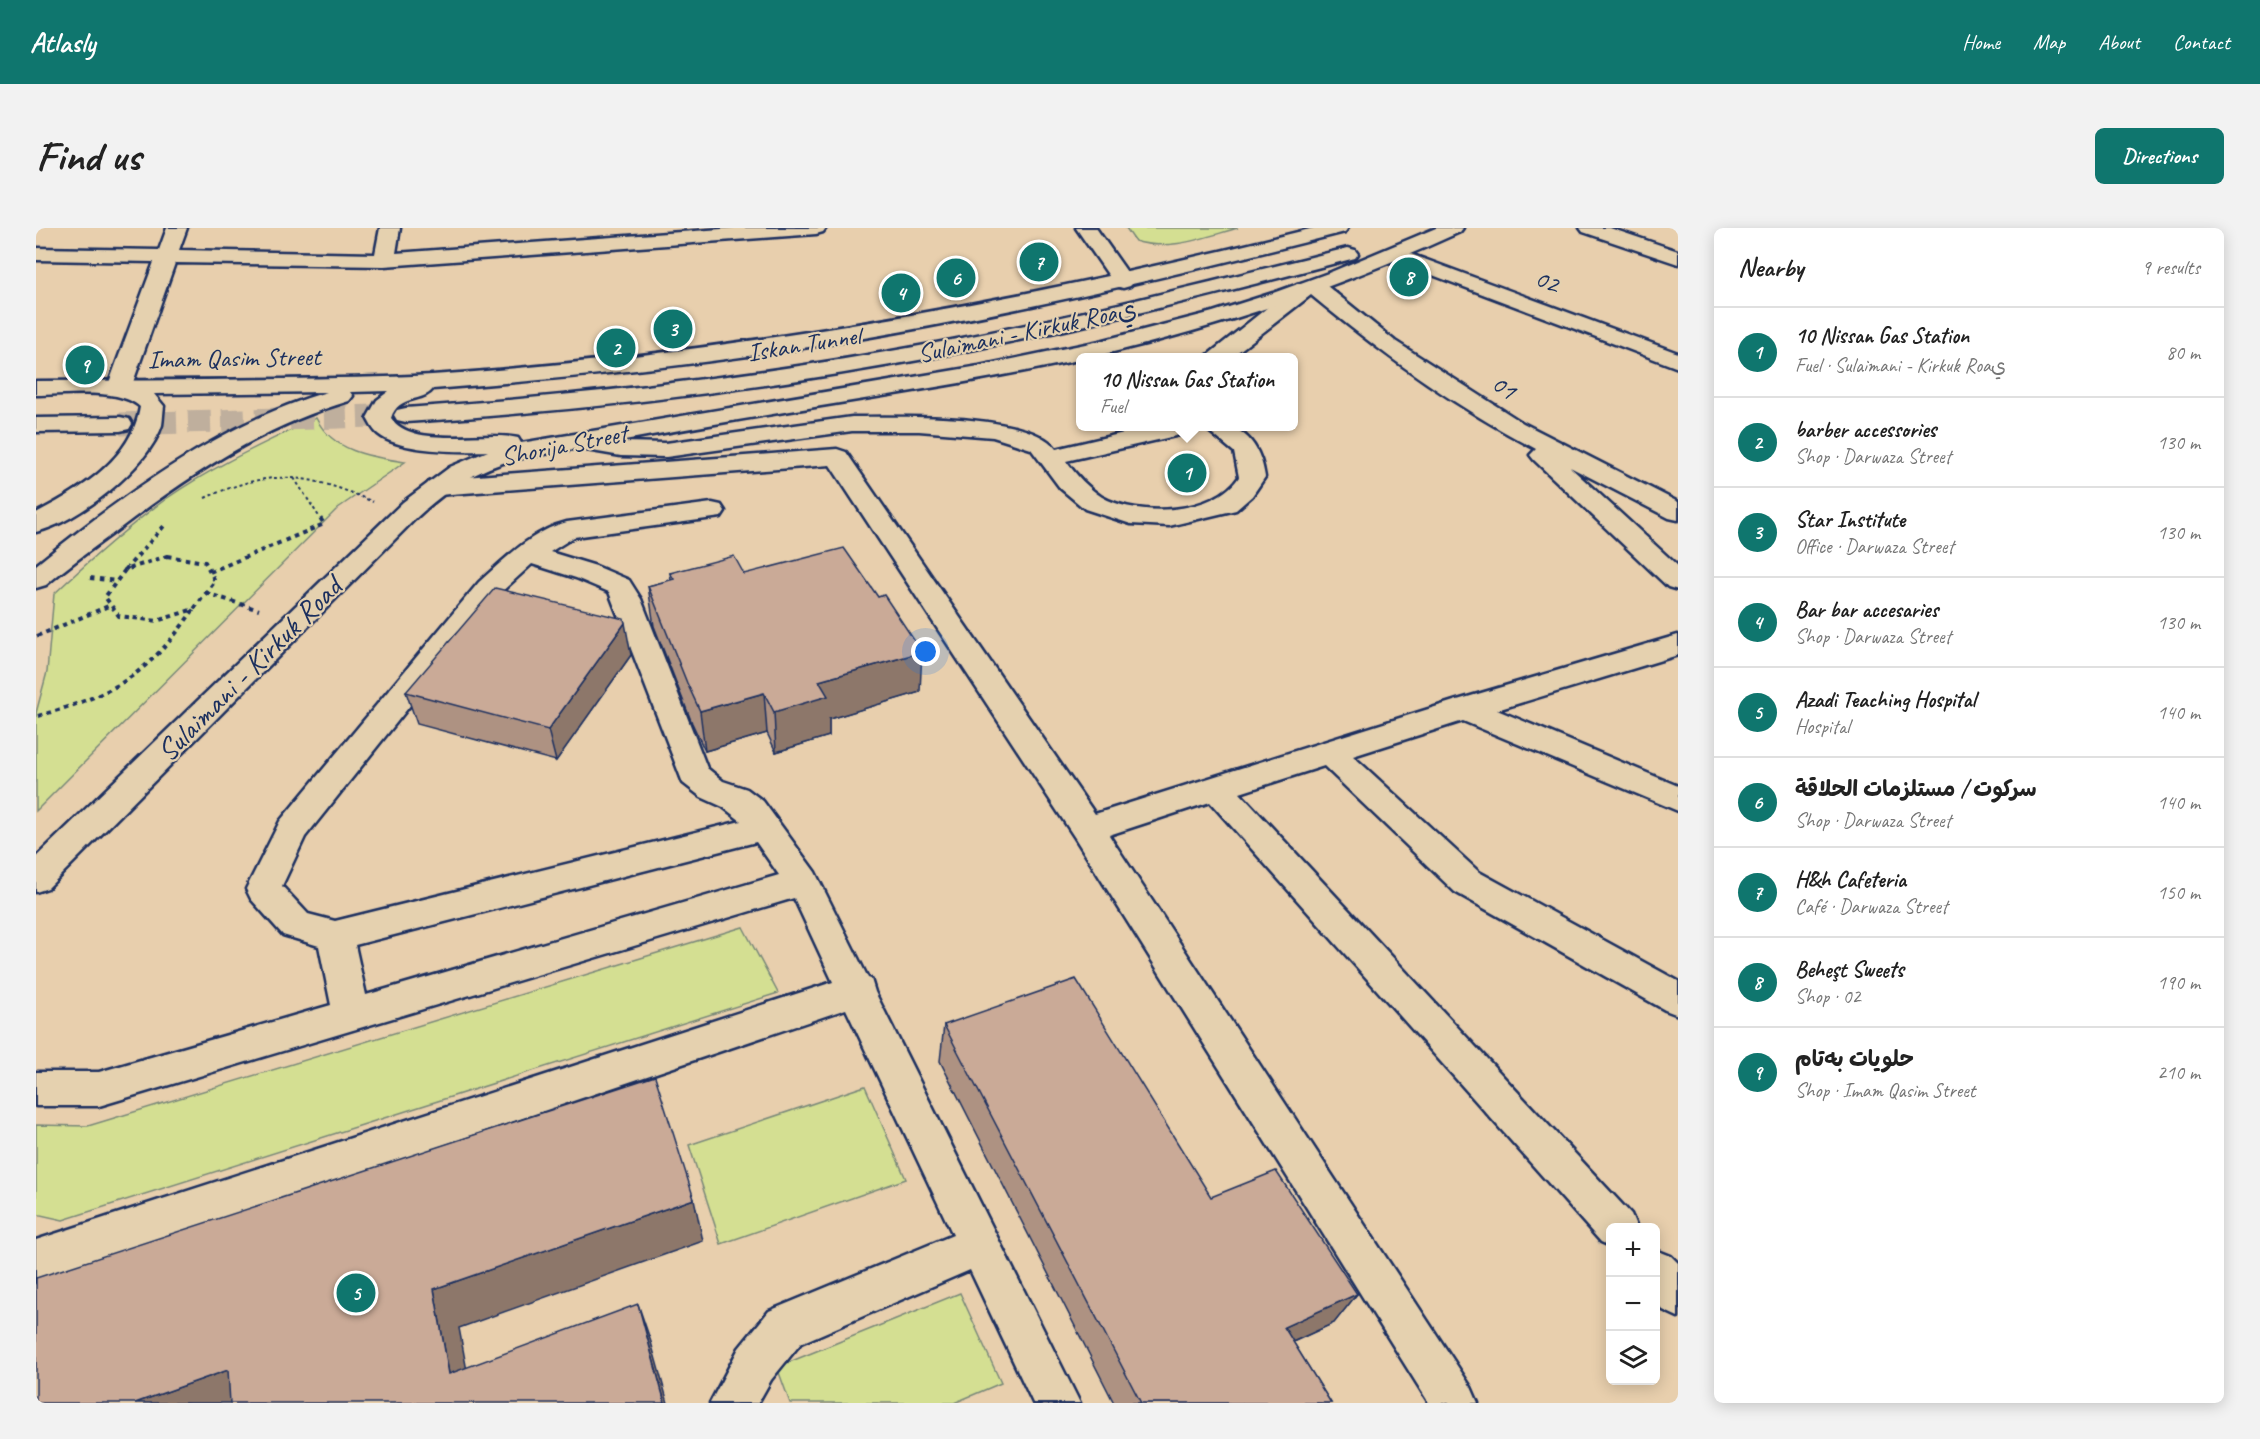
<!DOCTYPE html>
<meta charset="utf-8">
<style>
:root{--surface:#fff;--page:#f2f2f2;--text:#222;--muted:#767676;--line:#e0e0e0;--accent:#0f766e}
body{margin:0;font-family:Caveat,"Playpen Sans Arabic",sans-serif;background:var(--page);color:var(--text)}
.controls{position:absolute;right:18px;bottom:18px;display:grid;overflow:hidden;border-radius:9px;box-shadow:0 3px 15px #0003}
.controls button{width:54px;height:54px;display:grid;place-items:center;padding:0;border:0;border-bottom:2px solid var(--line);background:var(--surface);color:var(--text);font:30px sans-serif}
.you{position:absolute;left:890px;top:424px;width:21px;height:21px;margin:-15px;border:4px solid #fff;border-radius:50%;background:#1a73e8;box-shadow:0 0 0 9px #1a73e833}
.badge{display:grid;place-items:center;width:39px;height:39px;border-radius:50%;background:var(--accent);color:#fff;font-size:20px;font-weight:700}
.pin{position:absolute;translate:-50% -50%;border:3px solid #fff;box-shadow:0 2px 6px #0006}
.popup{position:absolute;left:1040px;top:125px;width:222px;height:78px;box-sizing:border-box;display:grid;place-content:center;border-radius:9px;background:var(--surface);filter:drop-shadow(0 2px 4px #0005);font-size:20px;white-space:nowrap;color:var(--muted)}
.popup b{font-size:22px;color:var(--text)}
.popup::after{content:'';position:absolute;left:50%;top:100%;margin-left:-12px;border:12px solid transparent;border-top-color:var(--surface)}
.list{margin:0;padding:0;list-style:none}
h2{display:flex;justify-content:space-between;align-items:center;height:78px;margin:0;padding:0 24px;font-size:26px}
h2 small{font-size:20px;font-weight:400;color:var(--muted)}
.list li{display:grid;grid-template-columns:39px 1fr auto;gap:18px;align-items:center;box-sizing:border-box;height:90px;padding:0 24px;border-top:2px solid var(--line)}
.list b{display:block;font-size:22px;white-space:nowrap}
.list p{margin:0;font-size:20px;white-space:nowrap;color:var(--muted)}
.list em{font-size:20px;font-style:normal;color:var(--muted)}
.icon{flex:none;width:33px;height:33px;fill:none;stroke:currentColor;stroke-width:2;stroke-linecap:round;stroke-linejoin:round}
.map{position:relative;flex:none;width:1642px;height:1175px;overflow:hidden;border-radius:9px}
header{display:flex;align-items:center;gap:36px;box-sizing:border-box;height:84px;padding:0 30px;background:var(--accent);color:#fff}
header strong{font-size:28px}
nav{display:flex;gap:33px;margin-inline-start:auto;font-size:21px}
.intro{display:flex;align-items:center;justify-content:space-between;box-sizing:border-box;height:144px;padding:0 36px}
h1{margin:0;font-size:42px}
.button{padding:15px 27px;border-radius:9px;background:var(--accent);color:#fff;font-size:21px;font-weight:700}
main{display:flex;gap:36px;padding:0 36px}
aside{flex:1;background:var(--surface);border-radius:9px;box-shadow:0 3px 15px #0003}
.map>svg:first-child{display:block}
.green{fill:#d4df92;stroke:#788778;stroke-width:1.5}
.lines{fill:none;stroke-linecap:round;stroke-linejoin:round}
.major-tunnel{stroke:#bfaf9d;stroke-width:23;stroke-dasharray:23 11;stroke-linecap:butt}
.minor-casing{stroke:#1b2f5e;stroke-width:5}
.major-casing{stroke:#1b2f5e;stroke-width:5}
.path-far1{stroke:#1b2f5e;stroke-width:2;stroke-dasharray:3 3;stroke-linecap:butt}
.path{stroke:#1b2f5e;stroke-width:4;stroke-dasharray:4.5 4.5;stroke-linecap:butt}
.minor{fill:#e5d1af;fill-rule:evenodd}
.major{fill:#e5d1af;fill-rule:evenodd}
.wall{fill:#ae9282;stroke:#1b2f5e;stroke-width:1.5}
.shaded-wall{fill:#8d776a;stroke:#1b2f5e;stroke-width:1.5}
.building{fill:#caaa97;stroke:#1b2f5e;stroke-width:1.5}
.labels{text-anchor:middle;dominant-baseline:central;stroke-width:4.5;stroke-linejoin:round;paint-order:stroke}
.far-street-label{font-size:26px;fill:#1b2f5e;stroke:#e5d1af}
.street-label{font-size:30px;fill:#1b2f5e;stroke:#e5d1af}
</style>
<header>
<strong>Atlasly</strong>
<nav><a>Home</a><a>Map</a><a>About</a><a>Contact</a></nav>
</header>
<div class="intro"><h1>Find us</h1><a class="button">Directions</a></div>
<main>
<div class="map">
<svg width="1642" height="1175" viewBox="0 0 1642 1175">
<rect width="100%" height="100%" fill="#e8cfad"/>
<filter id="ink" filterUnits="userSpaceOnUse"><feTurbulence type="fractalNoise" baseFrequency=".0167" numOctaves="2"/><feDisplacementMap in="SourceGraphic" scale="12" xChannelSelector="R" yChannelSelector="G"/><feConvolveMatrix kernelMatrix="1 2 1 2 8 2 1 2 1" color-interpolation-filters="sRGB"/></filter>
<g filter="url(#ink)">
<g class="green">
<path d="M1090 0H1202C1169 9 1133 24 1099 13Z"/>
<path d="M280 190C297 224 335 229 369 234L302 280 0 583V485L11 444 18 366C54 332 90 300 130 271 177 238 229 215 280 190Z"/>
<polygon points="707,699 742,765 27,992 0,986 0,897 52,898"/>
<polygon points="829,858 870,951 685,1016 653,917"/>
<polygon points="924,1065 965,1155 918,1175 754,1175 741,1139"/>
</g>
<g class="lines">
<polyline class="major-tunnel" points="84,196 370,187"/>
<g class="minor-casing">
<g id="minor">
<polygon points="131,0 151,0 143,22 339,26 344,0 364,0 360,25 699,0 790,0 787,4 780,6 348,38 139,35 95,160 91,165 83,167 75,165 71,160 118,34 0,32 0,20 123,22"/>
<polygon points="1040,0 1060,0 1098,54 1094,58 1087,60 1080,58"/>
<polygon points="1544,0 1574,0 1642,23 1642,36 1547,4"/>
<polygon points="1361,21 1642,125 1642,140 1354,31 1351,27 1354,23"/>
<path d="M1278 53 1286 54 1359 113 1487 195 1642 274V292L1633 290 1534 239 1642 338V362L1632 359 1498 232 1494 227 1500 221C1419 179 1345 125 1275 67L1194 130H1168L1261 56Z"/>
<path d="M816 189C861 189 993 184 1020 221L1117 198H1164L1161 203 1030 233C1040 247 1052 260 1066 269 1103 290 1179 286 1203 249L1198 224 1167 198C1175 198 1189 196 1196 199 1217 208 1226 228 1229 249L1216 268 1200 282 1133 298 1095 296 1049 281 1024 260 995 221 957 209 883 203H816L630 229 585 228 533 219 530 214 533 209 542 207 585 214 630 215Z"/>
<polygon points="801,221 810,224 1059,586 1418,473 1642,407 1642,427 1461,482 1642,558 1642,583 1427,493 1317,528 1443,644 1642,753 1642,787 1629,782 1419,664 1288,538 1204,565 1595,986 1601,1000 1574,1000 1574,1018 1565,1014 1174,574 1073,607 1435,1159 1442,1175 1393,1175 1039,610 794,237 402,267 393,264 389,259 393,254 402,251"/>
<path d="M676 275 685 277 689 283 685 289 538 309 514 324 560 338 593 352 605 371 671 540 687 553 711 561 727 573 779 644 832 750 835 751 839 764 1044 1175H997L934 1042 765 1115 735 1152 722 1175H674L703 1120 733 1083 917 1007 810 781 0 1054V1012L797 754 758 670 63 878H0V844H63L295 777 283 718 247 707 215 671 210 661 244 593 443 354C469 331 497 302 531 294ZM496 336 540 350 573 364 647 555 665 569 687 579 705 593 299 693 272 686 246 658 269 609 463 366ZM720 614 743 647 330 767 319 717Z"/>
<polygon points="1620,1022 1635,1028 1642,1035 1642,1089 1627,1082 1620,1074"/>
</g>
</g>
<g class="major-casing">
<g id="major">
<path d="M1278 0H1312L1309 4C1121 52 932 96 740 124 626 141 512 152 397 161 387 175 363 166 355 190 377 222 449 202 482 210L485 215 943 138 1064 113 1177 84 1237 65 1295 44 1400 0H1427L1424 4C1308 57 1189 98 1065 127 948 154 823 171 702 192 630 204 558 218 486 230 443 239 409 262 377 293L12 660 0 664V629L367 274 414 239 452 223C425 224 363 224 342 206 337 202 334 195 331 190L341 172 353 163 314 164 317 168 313 173C224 199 148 251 75 307 53 323 31 339 10 357L0 360V337C84 269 187 194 291 164L118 166 128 178C127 184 127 191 126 197 113 239 42 294 0 304V285C43 263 96 231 104 179 84 159 28 167 0 167V153C82 153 164 152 247 151 296 150 346 150 396 147 695 126 988 73 1278 0Z"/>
<path d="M1312 20 1319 22 1322 26 1319 30C1178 67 1037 103 894 130 721 162 546 183 370 194L361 192 358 187 361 182 370 180C546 168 721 148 895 116 1035 90 1173 54 1312 20Z"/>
<polygon points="84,189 93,191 96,196 93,201 84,203 0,204 0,190"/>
</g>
</g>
<g class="path-far1">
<polyline points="258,250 284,290"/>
<path d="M169 270C235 240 272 245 337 274"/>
</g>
<g class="path">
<polygon points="131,328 169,334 179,353 158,381 121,393 83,388 69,369 89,342"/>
<polyline points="89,342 128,298"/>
<polyline points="174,344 288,296 283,288"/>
<polyline points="54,350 81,353"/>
<polyline points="170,365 223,382"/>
<polyline points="1,408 75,377"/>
<path d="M2 488C79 466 112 447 158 381"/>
</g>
<use href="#minor" class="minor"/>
<use href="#major" class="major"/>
</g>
<g class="wall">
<polygon points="634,345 708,346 884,464 793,491 793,508 740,524 731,505 669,523 656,495 618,398 612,358 635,352"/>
<polygon points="595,427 520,533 381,496 370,464"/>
<polygon points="908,797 1175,969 1321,1066 1298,1095 1257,1114 1295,1175 1078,1175 904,833"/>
</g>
<g class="shaded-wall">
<polygon points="589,395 595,427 520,533 512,502"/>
<polygon points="886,424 884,464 793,491 793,508 740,524 738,484 783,453"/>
<polygon points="728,465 731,505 669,523 664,483"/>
<polygon points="658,971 667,1013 423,1100 437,1175 413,1146 398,1061"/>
<polygon points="1321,1066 1298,1095 1228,1127 1248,1099"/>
<polygon points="602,1076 615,1114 632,1175 629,1175"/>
<polygon points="192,1142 228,1175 99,1175"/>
</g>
<g class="building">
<polygon points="808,320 842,369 848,367 886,424 783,453 792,468 738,484 728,465 664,483 651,455 612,358 638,351 634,345 698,328 708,346"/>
<polygon points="459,360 588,391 589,395 512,502 370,464"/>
<polygon points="1040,751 1175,969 1240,943 1321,1066 1248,1099 1295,1175 1105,1175 908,797"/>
<polygon points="619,848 658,971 398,1061 413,1146 602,1076 629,1175 194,1175 192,1142 99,1175 0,1175 0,1050"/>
</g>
</g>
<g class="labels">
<g class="far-street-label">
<text transform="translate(1511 53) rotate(21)">02</text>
<text transform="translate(991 103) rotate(-12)">Sulaimani - Kirkuk Roaي</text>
<text transform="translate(768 116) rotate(-9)">Iskan Tunnel</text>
<text transform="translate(198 130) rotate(-1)">Imam Qasim Street</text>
<text transform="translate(1468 159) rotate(33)">01</text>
<text transform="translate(528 217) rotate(-11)">Shorija Street</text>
</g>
<g class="street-label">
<text transform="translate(213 441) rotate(-45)">Sulaimani - Kirkuk Road</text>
</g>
</g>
</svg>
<div class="controls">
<button>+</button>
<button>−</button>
<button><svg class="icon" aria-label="layers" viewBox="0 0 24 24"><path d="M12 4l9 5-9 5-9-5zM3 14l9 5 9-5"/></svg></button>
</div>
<div class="you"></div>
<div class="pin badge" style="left:1151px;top:245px">1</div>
<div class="popup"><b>10 Nissan Gas Station</b>Fuel</div>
<div class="pin badge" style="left:580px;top:120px">2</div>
<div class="pin badge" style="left:637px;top:101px">3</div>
<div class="pin badge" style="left:865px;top:65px">4</div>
<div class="pin badge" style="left:320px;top:1065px">5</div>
<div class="pin badge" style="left:920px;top:50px">6</div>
<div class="pin badge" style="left:1003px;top:34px">7</div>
<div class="pin badge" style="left:1373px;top:49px">8</div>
<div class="pin badge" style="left:49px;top:137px">9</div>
</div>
<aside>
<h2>Nearby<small>9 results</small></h2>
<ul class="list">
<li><span class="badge">1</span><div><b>10 Nissan Gas Station</b><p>Fuel · Sulaimani - Kirkuk Roaي</p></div><em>80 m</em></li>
<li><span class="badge">2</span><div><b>barber accessories</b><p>Shop · Darwaza Street</p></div><em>130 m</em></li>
<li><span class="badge">3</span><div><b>Star Institute</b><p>Office · Darwaza Street</p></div><em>130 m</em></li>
<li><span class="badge">4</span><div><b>Bar bar accesaries</b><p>Shop · Darwaza Street</p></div><em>130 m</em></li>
<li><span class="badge">5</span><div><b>Azadi Teaching Hospital</b><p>Hospital</p></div><em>140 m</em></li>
<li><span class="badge">6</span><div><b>سركوت / مستلزمات الحلاقة</b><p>Shop · Darwaza Street</p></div><em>140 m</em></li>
<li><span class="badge">7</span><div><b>H&amp;h Cafeteria</b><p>Café · Darwaza Street</p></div><em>150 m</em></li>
<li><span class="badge">8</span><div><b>Beheşt Sweets</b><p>Shop · 02</p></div><em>190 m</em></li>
<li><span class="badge">9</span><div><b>حلویات بەتام</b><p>Shop · Imam Qasim Street</p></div><em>210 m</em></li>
</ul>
</aside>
</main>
